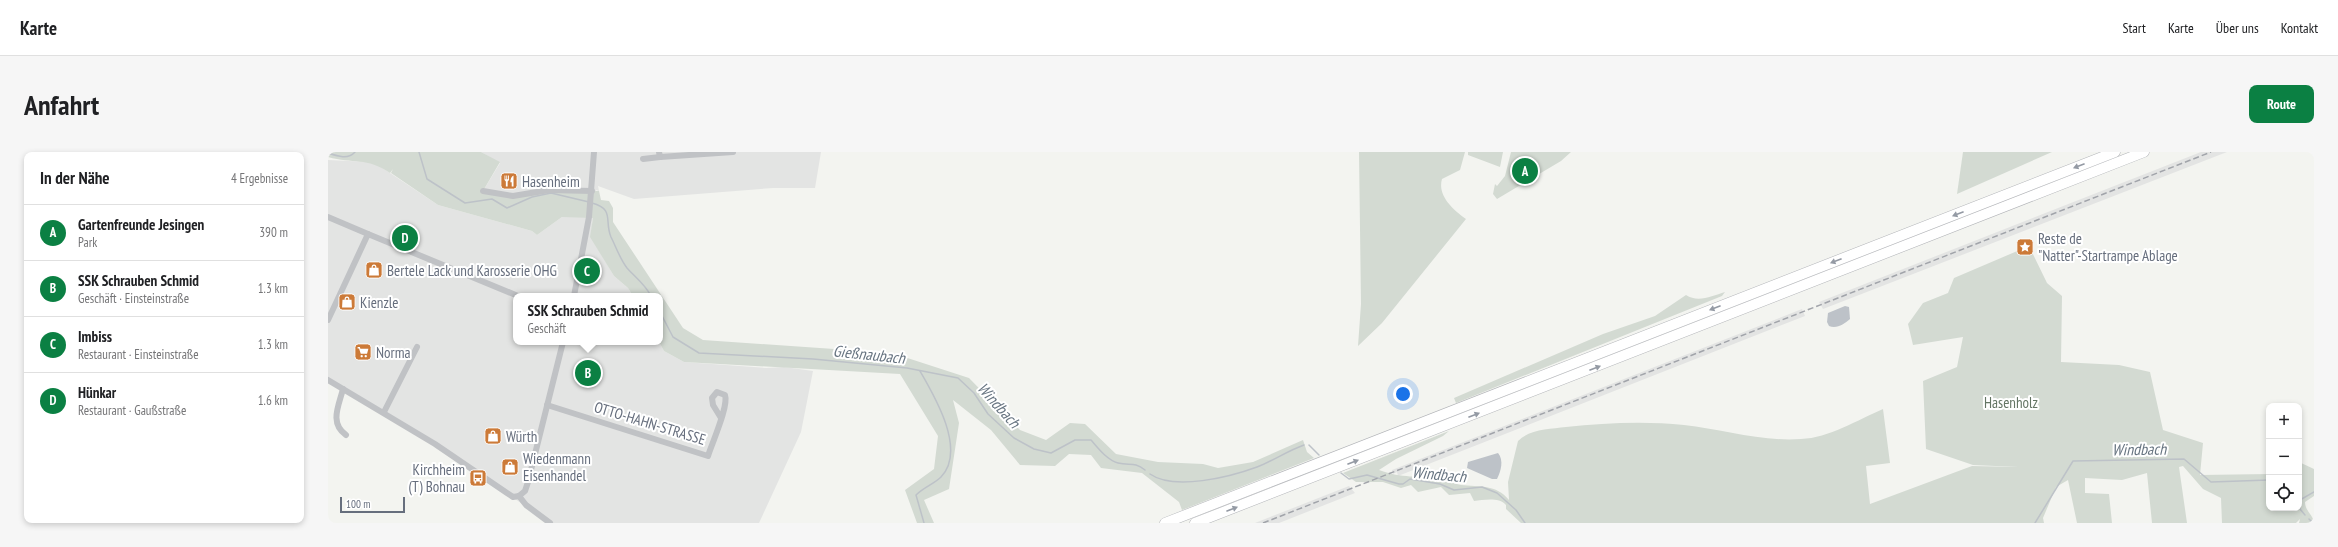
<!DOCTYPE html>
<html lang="de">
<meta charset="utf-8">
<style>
:root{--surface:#fff;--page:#f6f6f6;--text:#202124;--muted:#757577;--line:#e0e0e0;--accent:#0b8043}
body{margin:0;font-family:"PT Sans Narrow",sans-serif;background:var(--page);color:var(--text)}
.controls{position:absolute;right:12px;bottom:12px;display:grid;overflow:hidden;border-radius:8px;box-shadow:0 2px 6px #0003}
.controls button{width:36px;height:36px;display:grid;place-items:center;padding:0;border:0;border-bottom:1px solid var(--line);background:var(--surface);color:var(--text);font:20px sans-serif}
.scale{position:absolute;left:12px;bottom:10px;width:65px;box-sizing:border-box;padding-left:4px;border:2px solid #666e7d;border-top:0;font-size:11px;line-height:14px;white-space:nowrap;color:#666e7d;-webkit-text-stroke:3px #fff;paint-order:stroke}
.you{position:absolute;left:1075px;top:242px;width:14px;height:14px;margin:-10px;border:3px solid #fff;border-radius:50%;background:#1a73e8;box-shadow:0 0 0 6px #1a73e833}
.badge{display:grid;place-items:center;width:26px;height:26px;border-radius:50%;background:var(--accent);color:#fff;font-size:13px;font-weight:700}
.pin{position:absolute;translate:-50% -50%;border:2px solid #fff;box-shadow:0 1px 4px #0006}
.popup{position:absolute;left:185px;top:141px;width:150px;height:52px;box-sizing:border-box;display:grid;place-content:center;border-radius:8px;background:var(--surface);filter:drop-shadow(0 1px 3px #0005);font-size:13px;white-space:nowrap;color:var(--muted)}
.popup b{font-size:15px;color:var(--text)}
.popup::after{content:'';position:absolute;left:50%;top:100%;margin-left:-8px;border:8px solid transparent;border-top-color:var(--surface)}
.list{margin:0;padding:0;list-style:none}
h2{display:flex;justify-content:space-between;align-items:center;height:52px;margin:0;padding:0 16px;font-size:17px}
h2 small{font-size:13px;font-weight:400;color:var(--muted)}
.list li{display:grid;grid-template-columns:26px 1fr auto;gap:12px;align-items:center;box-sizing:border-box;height:56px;padding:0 16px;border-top:1px solid var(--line)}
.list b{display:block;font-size:15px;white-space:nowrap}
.list p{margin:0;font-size:13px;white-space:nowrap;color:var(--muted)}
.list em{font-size:13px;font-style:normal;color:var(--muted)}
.icon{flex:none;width:22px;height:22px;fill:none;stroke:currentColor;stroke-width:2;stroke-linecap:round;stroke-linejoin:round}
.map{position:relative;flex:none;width:1986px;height:371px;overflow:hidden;border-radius:8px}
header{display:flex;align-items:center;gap:24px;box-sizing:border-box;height:56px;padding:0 20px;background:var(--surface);border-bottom:1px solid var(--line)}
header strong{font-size:19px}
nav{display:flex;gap:22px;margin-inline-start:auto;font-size:14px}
.intro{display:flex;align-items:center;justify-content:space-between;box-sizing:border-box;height:96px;padding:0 24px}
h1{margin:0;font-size:28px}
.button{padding:10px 18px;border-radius:8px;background:var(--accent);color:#fff;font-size:14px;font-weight:700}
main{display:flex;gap:24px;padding:0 24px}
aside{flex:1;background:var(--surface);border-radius:8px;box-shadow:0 2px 6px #0003}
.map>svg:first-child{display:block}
.built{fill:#e3e4e3}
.green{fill:#d3dad2}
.water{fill:#bdc2c8}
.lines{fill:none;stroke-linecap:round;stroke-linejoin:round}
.stream{stroke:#bdc2c8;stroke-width:1.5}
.highway-casing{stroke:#b2b4b8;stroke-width:11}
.minor{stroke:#c0c2c5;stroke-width:6}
.highway{stroke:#fff;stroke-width:10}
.rail{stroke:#a1a4aa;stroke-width:1.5;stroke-dasharray:6 3;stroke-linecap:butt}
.oneway{fill:#949aa4}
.labels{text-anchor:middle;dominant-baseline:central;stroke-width:4;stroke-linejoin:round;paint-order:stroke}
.poi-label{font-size:15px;fill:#666e7d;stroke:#fff;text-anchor:start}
.park-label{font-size:15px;fill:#647564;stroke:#fff}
.street-label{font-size:15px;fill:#666e7d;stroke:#fff}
.water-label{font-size:16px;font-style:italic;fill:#677481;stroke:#fff}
</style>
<header>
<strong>Karte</strong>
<nav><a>Start</a><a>Karte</a><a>Über uns</a><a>Kontakt</a></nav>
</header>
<div class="intro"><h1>Anfahrt</h1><a class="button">Route</a></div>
<main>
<aside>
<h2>In der Nähe<small>4 Ergebnisse</small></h2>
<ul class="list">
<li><span class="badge">A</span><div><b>Gartenfreunde Jesingen</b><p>Park</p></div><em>390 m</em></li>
<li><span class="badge">B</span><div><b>SSK Schrauben Schmid</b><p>Geschäft · Einsteinstraße</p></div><em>1.3 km</em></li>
<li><span class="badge">C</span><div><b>Imbiss</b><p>Restaurant · Einsteinstraße</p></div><em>1.3 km</em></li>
<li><span class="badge">D</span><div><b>Hünkar</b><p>Restaurant · Gaußstraße</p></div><em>1.6 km</em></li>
</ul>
</aside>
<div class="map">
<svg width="1986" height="371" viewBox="0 0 1986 371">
<rect width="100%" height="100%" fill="#f3f4f0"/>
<g class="built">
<polygon points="153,0 493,0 487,36 445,36 306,47 270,34 271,39 268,38 263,85 286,124 300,136 305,144 188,144 188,190 331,190 336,199 356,210 438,216 456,215 485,219 473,280 431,371 222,371 107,292 0,228 0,8 42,10 50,13 110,53 204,79 209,83 234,65 257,65 185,44 155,39 172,11"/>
<polygon points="1873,0 1899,0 1495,157 1491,150"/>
<polygon points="1474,157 1477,164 1070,324 1069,320 1065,322 1064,318"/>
<polygon points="1021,334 1027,341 951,371 927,371"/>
</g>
<g class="green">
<path d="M0 0H153L172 10 155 39 185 44 209 39H271L273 48 281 49 285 56V70L355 176 375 188 564 201 641 226 692 278 718 288 742 271 757 272 788 302 830 310 875 312 890 316 925 310 975 288 979 300 986 306 854 358 851 350 814 321 773 316 763 303 741 302 727 314 692 313 663 278 625 248 631 271 621 337 596 348 606 371H589L577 338 606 317 610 284 572 222 356 210 336 199 331 190 332 144H305L300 136 286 124 262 85 265 66 234 65 209 83 204 79 110 53 63 21 65 17 62 21C39 5 25 12 0 5Z"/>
<path d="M1031 0H1137L1132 18 1114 27C1109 44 1126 58 1138 67L1054 171 1030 194 1033 152Z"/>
<polygon points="1140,0 1175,0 1172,15 1140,3"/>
<polygon points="1183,0 1243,0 1233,9 1169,47 1165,42 1167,32 1169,34 1177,24"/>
<polygon points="1635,0 1724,0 1629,42"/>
<path d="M1701 94 1719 131 1734 144 1733 210 1791 213 1822 220 1835 278 1875 291 1872 323 1941 322V356H1971V310L1986 317V344L1977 350C1977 359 1986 364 1986 371H1971L1972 367 1968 371H1894L1893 346 1875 337 1855 314 1851 315 1859 371H1824L1819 321 1794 328 1757 326V341L1781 342 1784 371H1749L1740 328 1728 335 1715 366 1716 371H1193L1178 357V353C1171 345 1156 348 1146 349L1142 341 1121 343 1113 335 1090 340 1083 333 1073 336 1055 330H1028L1015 321 1121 279 1115 284 1068 307 1051 318C1075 327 1089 323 1112 327 1119 328 1126 332 1133 333 1151 335 1168 332 1181 348L1180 330 1190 289C1202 277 1222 277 1238 275 1276 271 1317 269 1356 273 1394 277 1434 290 1473 287 1501 286 1529 268 1555 257L1562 311 1538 314 1542 352 1644 314 1690 315 1645 313 1598 297 1595 229 1629 215 1635 185 1585 193 1580 172 1595 151 1620 141 1626 126Z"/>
<path d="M1397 140 1394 144 1128 251 1126 246 1275 182 1327 164 1358 143C1370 151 1384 144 1397 140Z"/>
</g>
<g class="water">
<path d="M1517 154 1521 155 1522 167C1516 172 1509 177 1501 174L1499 170 1500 161Z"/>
<path d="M1170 301C1176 308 1173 319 1169 327H1164L1139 316 1140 310Z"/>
</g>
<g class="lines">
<g class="stream">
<polyline points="91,0 99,27 137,51 164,47 179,56 204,45 223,41 261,50"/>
<path d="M0 1C9 4 20 8 27 0"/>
<path d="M264 51C287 57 276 69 283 85 288 95 292 107 299 116 308 126 317 132 323 144"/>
<path d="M332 160 345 185 371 201 485 207 579 216 630 226 646 241 660 262 686 286 706 297 723 301 747 288H763C770 296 779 308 790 311 802 314 806 309 817 318"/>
<path d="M592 219C606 243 639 298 613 325 606 332 596 335 588 343L596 371"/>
<polyline points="981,293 991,303"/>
<polyline points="1013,321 1021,327 1039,323 1071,332 1075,332 1082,327 1112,332 1126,338 1154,335 1169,341 1188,358 1197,371"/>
<path d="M822 322C846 339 902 325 929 315 945 309 959 299 976 293"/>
<polyline points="1971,346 1972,357 1977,363"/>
<polyline points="1972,348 1986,340"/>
<polyline points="1981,367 1985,371"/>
<polyline points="1707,371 1745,309 1856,307 1883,330 1941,328"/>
</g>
<g class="highway-casing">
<g id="highway">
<polyline points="837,371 1787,0"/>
<polyline points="867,371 1816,0"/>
</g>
</g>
<g class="minor">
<polyline points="331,0 332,5 405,0"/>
<polyline points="315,7 332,5"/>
<polyline points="155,39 185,44 221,38 264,39"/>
<polyline points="0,65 40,82"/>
<polyline points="246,144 261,65 266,0"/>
<polyline points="0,168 40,82 190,144"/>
<polyline points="0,228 107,292 179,341 185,345 191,344"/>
<path d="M15 237C11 253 1 271 18 283"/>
<path d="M219 253 380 304C384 291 401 254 397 243L389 240 384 246 385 253 393 266"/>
<polyline points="56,260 89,195"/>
<polyline points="191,344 197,339 200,330 235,190"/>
<polyline points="191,344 198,353 222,371"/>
</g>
<use href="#highway" class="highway"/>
<polyline class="rail" points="935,371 1883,0"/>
</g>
<defs><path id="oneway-solid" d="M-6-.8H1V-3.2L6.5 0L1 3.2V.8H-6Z"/></defs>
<g class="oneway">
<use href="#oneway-solid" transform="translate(1751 14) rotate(159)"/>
<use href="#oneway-solid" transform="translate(1630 62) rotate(159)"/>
<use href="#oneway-solid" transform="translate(1508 109) rotate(159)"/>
<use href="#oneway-solid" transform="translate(1387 156) rotate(159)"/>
<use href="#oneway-solid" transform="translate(1267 216) rotate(-21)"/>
<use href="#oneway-solid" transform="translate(1146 263) rotate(-21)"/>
<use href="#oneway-solid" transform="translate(1025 310) rotate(-21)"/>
<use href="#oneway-solid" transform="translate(904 357) rotate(-21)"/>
</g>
<defs>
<g id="restaurant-square" transform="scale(0.9)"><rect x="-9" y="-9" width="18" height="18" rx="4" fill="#cc7a38" stroke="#fff"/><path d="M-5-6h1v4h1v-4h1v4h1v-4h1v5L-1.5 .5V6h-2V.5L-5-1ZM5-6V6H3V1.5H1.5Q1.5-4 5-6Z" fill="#fff"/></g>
<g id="sight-square" transform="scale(0.9)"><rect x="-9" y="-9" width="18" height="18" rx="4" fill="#cc7a38" stroke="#fff"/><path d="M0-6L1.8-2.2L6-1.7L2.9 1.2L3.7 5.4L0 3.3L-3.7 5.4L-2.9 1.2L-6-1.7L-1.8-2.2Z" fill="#fff"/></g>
<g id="shop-square" transform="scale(0.9)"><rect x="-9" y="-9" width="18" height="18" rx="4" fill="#cc7a38" stroke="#fff"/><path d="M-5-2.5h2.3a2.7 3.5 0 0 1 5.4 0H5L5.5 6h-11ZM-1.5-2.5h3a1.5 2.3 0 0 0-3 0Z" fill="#fff"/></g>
<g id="supermarket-square" transform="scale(0.9)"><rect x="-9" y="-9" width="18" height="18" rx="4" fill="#cc7a38" stroke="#fff"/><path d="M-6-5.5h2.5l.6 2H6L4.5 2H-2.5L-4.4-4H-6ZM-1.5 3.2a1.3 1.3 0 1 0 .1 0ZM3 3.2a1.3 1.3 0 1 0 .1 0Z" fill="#fff"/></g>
<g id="bus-square" transform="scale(0.9)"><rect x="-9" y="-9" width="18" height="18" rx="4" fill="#cc7a38" stroke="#fff"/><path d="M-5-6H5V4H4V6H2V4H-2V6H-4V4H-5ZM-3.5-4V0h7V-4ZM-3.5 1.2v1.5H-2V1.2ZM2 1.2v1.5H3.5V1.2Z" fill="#fff"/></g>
</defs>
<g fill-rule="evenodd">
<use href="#restaurant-square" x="181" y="29"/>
<use href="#sight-square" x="1697" y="95"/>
<use href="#shop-square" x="46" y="118"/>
<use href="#shop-square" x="19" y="150"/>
<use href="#supermarket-square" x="35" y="200"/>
<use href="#shop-square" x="165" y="284"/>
<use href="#shop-square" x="182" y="315"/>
<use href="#bus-square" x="150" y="326"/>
</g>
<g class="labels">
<g class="poi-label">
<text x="194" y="29">Hasenheim</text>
<text x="1710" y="86">Reste de<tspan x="1710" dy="17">"Natter"-Startrampe Ablage</tspan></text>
<text x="59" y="118">Bertele Lack und Karosserie OHG</text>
<text x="32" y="150">Kienzle</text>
<text x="48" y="200">Norma</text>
<text x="178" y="284">Würth</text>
<text x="195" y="306">Wiedenmann<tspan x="195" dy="17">Eisenhandel</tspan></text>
<text x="137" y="317" text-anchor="end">Kirchheim<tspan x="137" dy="17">(T) Bohnau</tspan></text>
</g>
<g class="park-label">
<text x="1683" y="250">Hasenholz</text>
</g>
<g class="street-label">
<text transform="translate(322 271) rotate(17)">OTTO-HAHN-STRASSE</text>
</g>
<g class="water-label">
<text transform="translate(541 202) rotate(6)">Gießnaubach</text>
<text transform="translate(671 253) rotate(48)">Windbach</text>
<text transform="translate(1811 297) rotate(-1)">Windbach</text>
<text transform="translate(1111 322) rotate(5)">Windbach</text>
</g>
</g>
</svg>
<div class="controls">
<button>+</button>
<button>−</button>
<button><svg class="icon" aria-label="locate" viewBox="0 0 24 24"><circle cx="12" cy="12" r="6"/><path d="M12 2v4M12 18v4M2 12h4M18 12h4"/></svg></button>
</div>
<div class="scale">100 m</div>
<div class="you"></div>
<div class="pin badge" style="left:1197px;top:19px">A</div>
<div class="pin badge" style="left:260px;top:221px">B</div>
<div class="popup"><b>SSK Schrauben Schmid</b>Geschäft</div>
<div class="pin badge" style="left:259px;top:119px">C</div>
<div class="pin badge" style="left:77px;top:86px">D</div>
</div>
</main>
